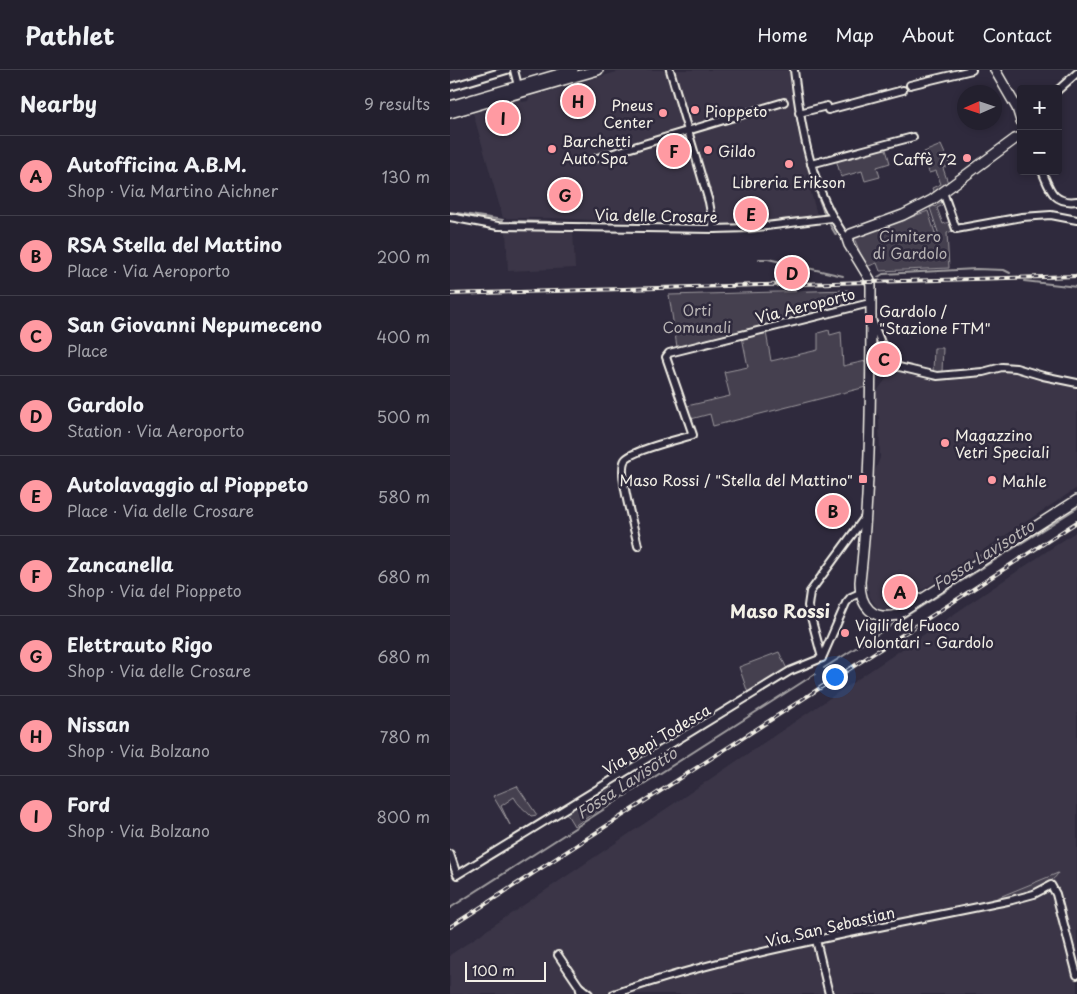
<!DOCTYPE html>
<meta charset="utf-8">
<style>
:root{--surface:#23202e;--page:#2b2836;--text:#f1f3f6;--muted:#a3a3aa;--line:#403e4a;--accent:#ff9aa2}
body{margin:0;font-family:"Playpen Sans",sans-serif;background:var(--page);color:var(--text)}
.controls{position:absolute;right:15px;top:15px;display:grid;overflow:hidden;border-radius:5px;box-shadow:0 2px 8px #0003}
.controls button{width:45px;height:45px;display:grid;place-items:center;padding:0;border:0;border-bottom:1px solid var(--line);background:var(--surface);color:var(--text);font:25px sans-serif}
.compass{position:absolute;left:507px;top:15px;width:45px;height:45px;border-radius:50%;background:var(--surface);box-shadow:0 2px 8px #0003;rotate:267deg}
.scale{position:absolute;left:15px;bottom:12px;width:81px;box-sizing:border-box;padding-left:5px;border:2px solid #f4f1e8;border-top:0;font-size:14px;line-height:18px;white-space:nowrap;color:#f4f1e8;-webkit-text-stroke:4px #2f2a3d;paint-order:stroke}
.you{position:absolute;left:384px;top:606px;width:18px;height:18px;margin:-12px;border:4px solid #fff;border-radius:50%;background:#1a73e8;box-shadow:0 0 0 8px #1a73e833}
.badge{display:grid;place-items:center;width:32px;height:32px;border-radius:50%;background:var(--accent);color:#111;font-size:16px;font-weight:700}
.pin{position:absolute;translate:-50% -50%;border:2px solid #fff;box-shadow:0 1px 5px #0006}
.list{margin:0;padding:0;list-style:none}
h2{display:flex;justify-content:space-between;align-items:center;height:65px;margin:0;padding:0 20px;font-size:21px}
h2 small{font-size:16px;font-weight:400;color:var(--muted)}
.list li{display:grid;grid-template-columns:32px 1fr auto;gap:15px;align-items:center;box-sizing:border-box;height:80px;padding:0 20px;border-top:1px solid var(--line)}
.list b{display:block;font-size:19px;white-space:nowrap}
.list p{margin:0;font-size:16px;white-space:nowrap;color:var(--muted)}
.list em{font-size:16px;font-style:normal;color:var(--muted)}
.map{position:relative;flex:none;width:627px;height:924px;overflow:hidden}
header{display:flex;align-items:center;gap:30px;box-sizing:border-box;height:70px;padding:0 25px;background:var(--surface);border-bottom:1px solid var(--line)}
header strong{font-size:24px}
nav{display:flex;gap:28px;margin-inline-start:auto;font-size:18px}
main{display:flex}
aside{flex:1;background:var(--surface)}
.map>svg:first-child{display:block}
.built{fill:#3b3647}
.green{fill:#454050;stroke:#9c989c}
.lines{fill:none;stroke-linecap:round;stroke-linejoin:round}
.stream{stroke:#a19ea0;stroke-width:2}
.street-casing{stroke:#f4f1e8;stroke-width:10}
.secondary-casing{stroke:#f4f1e8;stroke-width:12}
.street{stroke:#2f2a3d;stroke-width:6}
.secondary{stroke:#2f2a3d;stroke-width:9}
.rail-casing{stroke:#f4f1e8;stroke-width:4}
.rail{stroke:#2f2a3d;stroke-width:2;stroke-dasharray:5.5;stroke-linecap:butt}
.poi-dot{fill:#ff9aa2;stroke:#2f2a3d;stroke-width:2}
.labels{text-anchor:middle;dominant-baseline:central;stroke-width:5;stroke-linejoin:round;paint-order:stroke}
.poi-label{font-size:15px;fill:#f4f1e8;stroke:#2f2a3d;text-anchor:start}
.street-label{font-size:15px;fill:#f4f1e8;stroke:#2f2a3d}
.park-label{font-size:15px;fill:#b7b3b3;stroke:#2f2a3d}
.water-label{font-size:16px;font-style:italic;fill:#b6b2b2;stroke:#2f2a3d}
.quarter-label{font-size:18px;font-weight:bold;fill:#f4f1e8;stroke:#2f2a3d}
</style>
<header>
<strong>Pathlet</strong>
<nav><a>Home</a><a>Map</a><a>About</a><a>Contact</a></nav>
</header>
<main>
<aside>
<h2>Nearby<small>9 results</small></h2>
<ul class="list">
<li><span class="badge">A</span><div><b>Autofficina A.B.M.</b><p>Shop · Via Martino Aichner</p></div><em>130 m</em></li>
<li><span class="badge">B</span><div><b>RSA Stella del Mattino</b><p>Place · Via Aeroporto</p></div><em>200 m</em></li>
<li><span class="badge">C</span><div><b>San Giovanni Nepumeceno</b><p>Place</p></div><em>400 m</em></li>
<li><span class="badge">D</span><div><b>Gardolo</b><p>Station · Via Aeroporto</p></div><em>500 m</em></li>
<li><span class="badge">E</span><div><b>Autolavaggio al Pioppeto</b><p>Place · Via delle Crosare</p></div><em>580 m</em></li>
<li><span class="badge">F</span><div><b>Zancanella</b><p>Shop · Via del Pioppeto</p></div><em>680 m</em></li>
<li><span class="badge">G</span><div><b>Elettrauto Rigo</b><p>Shop · Via delle Crosare</p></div><em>680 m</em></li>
<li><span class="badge">H</span><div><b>Nissan</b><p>Shop · Via Bolzano</p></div><em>780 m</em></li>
<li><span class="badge">I</span><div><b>Ford</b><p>Shop · Via Bolzano</p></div><em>800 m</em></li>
</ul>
</aside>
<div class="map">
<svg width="627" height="924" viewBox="0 0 627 924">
<rect width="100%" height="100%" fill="#2f2a3d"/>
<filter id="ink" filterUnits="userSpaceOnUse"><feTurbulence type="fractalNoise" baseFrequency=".02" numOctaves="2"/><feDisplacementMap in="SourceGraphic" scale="10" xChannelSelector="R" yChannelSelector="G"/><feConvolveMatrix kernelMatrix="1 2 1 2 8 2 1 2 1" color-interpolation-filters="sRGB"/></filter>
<g filter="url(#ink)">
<g class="built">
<polygon points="174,0 340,0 344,42 359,103 356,104 367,145 282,156 101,148 53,148 23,43 68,30 73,32 78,31 79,27"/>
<polygon points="56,160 123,161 125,198 58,201"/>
<polygon points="448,301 488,309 528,306 560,301 627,316 627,418 442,540 435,541 428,539 420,527 416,513 422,452 424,403 430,388 429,347 425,338 425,329 427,321 436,309"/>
<polygon points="627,461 627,924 0,924 0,885"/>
</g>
<g class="green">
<polygon points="491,75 500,95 493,98 498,113 484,123 482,118 491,114 486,101 479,103 474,82"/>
<polygon points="435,76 440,93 427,97 430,107 415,111 412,101 391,107 386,89"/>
<polygon points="493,130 495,134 487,138 493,154 501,151 505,160 497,163 499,198 430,201 427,193 416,197 404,168 478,141 486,166 489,165 480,138 484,136 485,137"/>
<polygon points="399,220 401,233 227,277 219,225"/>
<polygon points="379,260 380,265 391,262 393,296 416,291 416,317 263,356 260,344 241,349 237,336 280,326 274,302 298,297 292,267 316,262 321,291 368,280 368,263"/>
<polygon points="484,278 493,278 492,302 483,302"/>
<polygon points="329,582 337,599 298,623 289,597"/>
<polygon points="160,713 169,727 124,756 115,741"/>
<path d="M67 716 87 745 81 746C75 740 68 735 64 727L51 736 60 755 43 726Z"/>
<path d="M608 803C602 818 557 827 542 830Z"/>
</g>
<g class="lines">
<g class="stream">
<polyline points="361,107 374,143"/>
<polyline points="0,142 53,150"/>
<polyline points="64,151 100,152"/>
<polyline points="380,155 386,165"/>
<polyline points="309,189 318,189 393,206"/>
<polyline points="428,207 433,204 526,199 554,200 560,203"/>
<polyline points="574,211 627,217"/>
<polyline points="374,598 627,438"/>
<polyline points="0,838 365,604"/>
</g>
<g class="street-casing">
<g id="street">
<polyline points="64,0 68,16"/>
<polyline points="220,0 259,132 264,159"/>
<path d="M344 0C351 59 361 120 397 169"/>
<polyline points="460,15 522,0"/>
<polyline points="0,17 57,0"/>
<polyline points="608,20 627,3"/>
<polyline points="349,43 377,36 378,40 453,20"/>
<polyline points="137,91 334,32"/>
<polyline points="361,94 463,67"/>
<path d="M592 101C600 120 603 134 627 131"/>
<polyline points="493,122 506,159 572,147 601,145 627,150"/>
<polyline points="0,147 48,156 264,159 299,158 382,148"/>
<polyline points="422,250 436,285 449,297 487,306 533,302 552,297 566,298 593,306 627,313"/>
<path d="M188 476C185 460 167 402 175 390 182 380 230 369 243 365L216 287 219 283 420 233"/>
<polyline points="372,588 358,536 360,522 415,447"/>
<polyline points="0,784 7,805 340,601 372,588 396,533 401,527 410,523"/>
<polyline points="366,870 379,924"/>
<polyline points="108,885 129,916 131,924"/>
<polyline points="130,917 139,924"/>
<path d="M164 924C292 880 430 858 562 830L584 824 601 815 606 824 627 905"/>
</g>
</g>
<g class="secondary-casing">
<g id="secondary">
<polyline points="545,0 567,38 571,51"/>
<polyline points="0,36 123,0"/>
<polyline points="0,43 148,0"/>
<path d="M571 67 565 69 482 130 453 145 401 164 397 169 399 175 419 208 421 215C421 314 421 413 410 512 410 536 422 551 447 545L627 430"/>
</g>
</g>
<use href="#street" class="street"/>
<use href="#secondary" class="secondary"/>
<g class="rail-casing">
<g id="rail">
<polyline points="0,224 627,206"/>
<polyline points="0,857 627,452"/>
</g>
</g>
<use href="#rail" class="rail"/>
</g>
</g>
<g class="poi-dot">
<circle cx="245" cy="40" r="5"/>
<circle cx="213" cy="43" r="5"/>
<circle cx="102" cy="79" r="5"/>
<circle cx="258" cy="80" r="5"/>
<circle cx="517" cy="88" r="5"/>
<circle cx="339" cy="94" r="5"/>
<rect x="414" y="244" width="10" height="10" rx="2.5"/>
<circle cx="495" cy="373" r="5"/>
<rect x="408" y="404" width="10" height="10" rx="2.5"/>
<circle cx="542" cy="410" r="5"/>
<circle cx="395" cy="563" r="5"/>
</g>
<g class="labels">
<g class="poi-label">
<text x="203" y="34" text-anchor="end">Pneus<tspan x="203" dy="17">Center</tspan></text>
<text x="255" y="40">Pioppeto</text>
<text x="112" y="70">Barchetti<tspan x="112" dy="17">Auto Spa</tspan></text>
<text x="268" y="80">Gildo</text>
<text x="507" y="88" text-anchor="end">Caffè 72</text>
<text x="339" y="111" text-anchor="middle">Libreria Erikson</text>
<text x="429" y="240">Gardolo /<tspan x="429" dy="17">"Stazione FTM"</tspan></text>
<text x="505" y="364">Magazzino<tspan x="505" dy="17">Vetri Speciali</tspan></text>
<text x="403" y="409" text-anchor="end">Maso Rossi / "Stella del Mattino"</text>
<text x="552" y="410">Mahle</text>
<text x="405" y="554">Vigili del Fuoco<tspan x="405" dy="17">Volontari - Gardolo</tspan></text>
</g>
<g class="street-label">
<text transform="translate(206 145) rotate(1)">Via delle Crosare</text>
<text transform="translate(355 235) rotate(-14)">Via Aeroporto</text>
<text transform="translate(206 669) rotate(-31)">Via Bepi Todesca</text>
<text transform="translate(380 856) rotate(-13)">Via San Sebastian</text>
</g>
<g class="park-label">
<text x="460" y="165">Cimitero<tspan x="460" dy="17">di Gardolo</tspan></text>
<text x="247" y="239">Orti<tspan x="247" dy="17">Comunali</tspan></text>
</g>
<g class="water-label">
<text transform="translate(533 484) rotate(-32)">Fossa Lavisotto</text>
<text transform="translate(176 712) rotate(-33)">Fossa Lavisotto</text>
</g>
<g class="quarter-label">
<text x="330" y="540">Maso Rossi</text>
</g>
</g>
</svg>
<div class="controls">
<button>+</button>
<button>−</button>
</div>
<svg class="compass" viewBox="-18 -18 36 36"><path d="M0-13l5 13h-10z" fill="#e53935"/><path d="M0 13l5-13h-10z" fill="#a3a3aa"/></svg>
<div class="scale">100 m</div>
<div class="you"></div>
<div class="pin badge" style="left:450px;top:522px">A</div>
<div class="pin badge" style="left:383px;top:441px">B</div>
<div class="pin badge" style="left:434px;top:289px">C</div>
<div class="pin badge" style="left:342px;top:203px">D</div>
<div class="pin badge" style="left:301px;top:144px">E</div>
<div class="pin badge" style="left:224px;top:81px">F</div>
<div class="pin badge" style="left:115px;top:125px">G</div>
<div class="pin badge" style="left:128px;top:31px">H</div>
<div class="pin badge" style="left:53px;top:48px">I</div>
</div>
</main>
